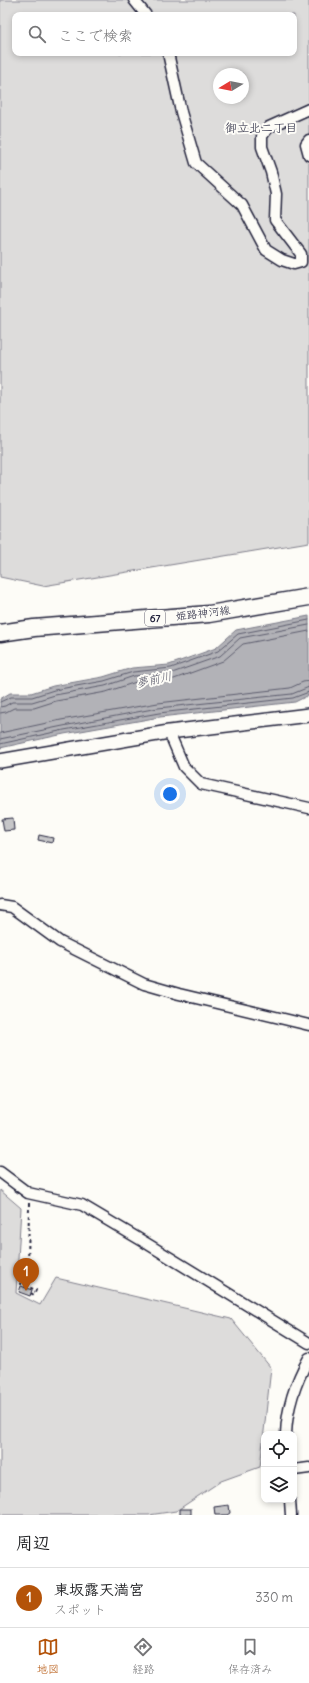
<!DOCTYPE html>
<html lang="ja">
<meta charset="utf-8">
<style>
:root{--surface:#fff;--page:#f2f2f2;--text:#202124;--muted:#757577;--line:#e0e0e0;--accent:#b45309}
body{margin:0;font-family:Delius,"Klee One",sans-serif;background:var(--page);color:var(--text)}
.controls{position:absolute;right:12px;bottom:12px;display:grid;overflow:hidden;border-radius:8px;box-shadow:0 2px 6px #0003}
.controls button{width:36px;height:36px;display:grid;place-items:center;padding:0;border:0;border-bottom:1px solid var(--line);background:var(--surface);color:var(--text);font:20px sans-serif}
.compass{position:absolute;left:213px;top:68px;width:36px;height:36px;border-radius:50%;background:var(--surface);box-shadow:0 2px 6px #0003;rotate:260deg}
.you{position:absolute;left:170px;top:794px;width:14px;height:14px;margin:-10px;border:3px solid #fff;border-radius:50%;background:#1a73e8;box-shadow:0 0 0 6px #1a73e833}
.badge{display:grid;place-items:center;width:26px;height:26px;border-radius:50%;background:var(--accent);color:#fff;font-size:13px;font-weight:700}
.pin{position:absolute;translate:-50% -33px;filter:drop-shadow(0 1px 2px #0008)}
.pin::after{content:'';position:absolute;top:21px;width:14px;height:12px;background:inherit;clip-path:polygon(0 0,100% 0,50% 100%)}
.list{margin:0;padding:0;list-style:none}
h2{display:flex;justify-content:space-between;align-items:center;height:52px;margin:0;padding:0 16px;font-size:17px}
h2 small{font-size:13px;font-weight:400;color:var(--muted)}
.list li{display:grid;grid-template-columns:26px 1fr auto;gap:12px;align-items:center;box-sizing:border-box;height:60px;padding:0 16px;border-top:1px solid var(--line)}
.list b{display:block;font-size:15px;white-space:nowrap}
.list p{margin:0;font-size:13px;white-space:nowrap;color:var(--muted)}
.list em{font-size:13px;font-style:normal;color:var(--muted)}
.icon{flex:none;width:22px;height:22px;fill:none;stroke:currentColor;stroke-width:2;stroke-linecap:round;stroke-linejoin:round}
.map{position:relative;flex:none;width:309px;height:1515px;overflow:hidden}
.search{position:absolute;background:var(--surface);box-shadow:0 2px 6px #0003;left:12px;right:12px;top:12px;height:44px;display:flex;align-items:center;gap:10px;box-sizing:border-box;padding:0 14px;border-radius:8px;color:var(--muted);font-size:15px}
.sheet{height:112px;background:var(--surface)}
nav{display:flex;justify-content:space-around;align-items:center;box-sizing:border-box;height:56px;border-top:1px solid var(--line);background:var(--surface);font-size:11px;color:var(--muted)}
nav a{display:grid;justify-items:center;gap:2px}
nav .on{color:var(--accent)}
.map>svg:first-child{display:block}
.green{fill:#dddcdb;stroke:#807f8b;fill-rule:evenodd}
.water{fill:#b2b2b7;stroke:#787885}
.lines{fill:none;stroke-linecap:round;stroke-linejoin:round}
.shore{stroke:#5c5c6d;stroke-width:1}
.building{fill:#c6c6c8;stroke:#22223b}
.minor-casing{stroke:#22223b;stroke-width:13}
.tertiary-casing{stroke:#22223b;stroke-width:16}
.primary-casing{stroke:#22223b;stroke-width:19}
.path{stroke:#22223b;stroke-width:2;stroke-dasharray:3 3;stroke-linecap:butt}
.minor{stroke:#fdfcf7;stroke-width:10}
.tertiary{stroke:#fdfcf7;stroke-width:13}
.primary{stroke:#fdfcf7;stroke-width:16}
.labels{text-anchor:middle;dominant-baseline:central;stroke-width:4;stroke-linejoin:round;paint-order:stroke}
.shield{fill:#fdfcf7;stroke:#646373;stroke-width:1}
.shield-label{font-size:10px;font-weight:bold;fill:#22223b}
.street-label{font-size:11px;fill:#22223b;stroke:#fdfcf7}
.neighbourhood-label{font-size:12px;fill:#22223b;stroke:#fdfcf7}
.water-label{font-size:12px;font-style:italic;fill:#545466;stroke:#fdfcf7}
</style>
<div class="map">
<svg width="309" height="1515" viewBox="0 0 309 1515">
<rect width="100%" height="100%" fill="#fdfcf7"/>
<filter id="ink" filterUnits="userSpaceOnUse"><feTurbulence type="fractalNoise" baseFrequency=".025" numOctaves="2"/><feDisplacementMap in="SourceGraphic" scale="8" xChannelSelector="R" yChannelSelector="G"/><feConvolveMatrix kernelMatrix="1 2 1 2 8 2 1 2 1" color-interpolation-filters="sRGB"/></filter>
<g filter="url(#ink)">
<g class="green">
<path d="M0 0H309V542L43 586 0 577ZM15 15H294V53H15ZM219 74H243V98H219Z"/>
<polygon points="0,1190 21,1208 16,1293 40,1305 56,1278 231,1319 271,1368 260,1467 221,1481 176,1511 149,1515 0,1515"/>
</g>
<polygon class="water" points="309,616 309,695 295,702 160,717 64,734 0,748 0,699 10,693 31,693 53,686 103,677 132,668 169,665 216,648 236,630"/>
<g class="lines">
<g class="shore">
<polyline points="0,702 11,697 32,697 54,690 104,681 133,672 171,668 218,651 238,634 309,620"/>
<polyline points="0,707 5,706 12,702 32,702 55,695 105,686 134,676 172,673 220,656 240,638 309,625"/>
<polyline points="0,713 6,712 14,708 34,708 56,701 106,692 136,682 174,679 223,661 243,644 309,631"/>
<polyline points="0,733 61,720 158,703 290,688 303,682 309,681"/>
<polyline points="0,739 63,726 158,708 292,694 309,687"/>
<polyline points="0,744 64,730 159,713 293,698 309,692"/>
</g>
</g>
<g class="building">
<polygon points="13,818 14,830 4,831 2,819"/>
<polygon points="39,835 53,838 52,843 38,840"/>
<polygon points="21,1286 32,1290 30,1296 19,1292"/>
<polygon points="229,1505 230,1513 227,1515 215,1515 214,1507"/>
<rect x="180" y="1509" width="11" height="6"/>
</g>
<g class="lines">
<g class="minor-casing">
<g id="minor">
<polyline points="134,0 146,15"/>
<polyline points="168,53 181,112 196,163 242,205 266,250 282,260 294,264 301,262 301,254 275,220 276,194 271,172 262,147 262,136 269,127 309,109"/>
<polyline points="309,140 306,144 309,155"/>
<polyline points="169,732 184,767 201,784 309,808"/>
<polyline points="0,905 12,907 60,942 144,984 179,994 309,1025"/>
<polyline points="0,1172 28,1193 82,1205 146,1243 309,1343"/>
<path d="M286 1434C287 1408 296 1381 309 1358"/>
<polyline points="294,1470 309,1468"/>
<polyline points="290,1500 291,1515"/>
</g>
</g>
<g class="tertiary-casing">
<polyline id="tertiary" points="0,761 169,732 309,715"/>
</g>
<g class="primary-casing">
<polyline id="primary" points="0,633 34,628 209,614 309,597"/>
</g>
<polyline class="path" points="29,1203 28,1271 19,1280 19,1283 36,1290 34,1295 31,1293"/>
<use href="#minor" class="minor"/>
<use href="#tertiary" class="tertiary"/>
<use href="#primary" class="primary"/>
</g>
</g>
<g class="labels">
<rect class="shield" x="145" y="610" width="20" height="16" rx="3"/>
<g class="shield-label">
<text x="155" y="618">67</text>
</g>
<g class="street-label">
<text transform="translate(203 613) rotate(-7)">姫路神河線</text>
</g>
<g class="neighbourhood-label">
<text x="261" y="127">御立北二丁目</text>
</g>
<g class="water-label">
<text transform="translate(154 679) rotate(-12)">夢前川</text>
</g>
</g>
</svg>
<div class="controls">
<button><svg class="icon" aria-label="locate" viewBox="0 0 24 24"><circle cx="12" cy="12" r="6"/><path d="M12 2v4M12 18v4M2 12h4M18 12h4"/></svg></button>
<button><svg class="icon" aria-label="layers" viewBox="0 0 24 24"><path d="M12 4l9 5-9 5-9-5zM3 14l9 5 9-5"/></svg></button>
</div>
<svg class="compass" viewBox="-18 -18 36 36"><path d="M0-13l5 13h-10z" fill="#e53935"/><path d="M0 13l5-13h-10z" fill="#757577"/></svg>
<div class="you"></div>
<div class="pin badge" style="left:26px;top:1291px">1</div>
<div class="search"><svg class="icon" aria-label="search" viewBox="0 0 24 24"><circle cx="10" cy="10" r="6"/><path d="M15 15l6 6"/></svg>ここで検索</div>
</div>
<section class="sheet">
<h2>周辺<small></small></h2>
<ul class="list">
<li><span class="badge">1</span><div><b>東坂露天満宮</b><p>スポット</p></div><em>330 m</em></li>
</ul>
</section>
<nav>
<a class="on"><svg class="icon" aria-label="map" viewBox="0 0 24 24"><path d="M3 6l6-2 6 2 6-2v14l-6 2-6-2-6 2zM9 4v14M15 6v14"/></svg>地図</a>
<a><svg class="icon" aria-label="directions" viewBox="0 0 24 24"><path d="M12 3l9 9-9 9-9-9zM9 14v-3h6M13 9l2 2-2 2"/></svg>経路</a>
<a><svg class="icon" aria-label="saved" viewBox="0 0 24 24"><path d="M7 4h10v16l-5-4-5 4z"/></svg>保存済み</a>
</nav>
